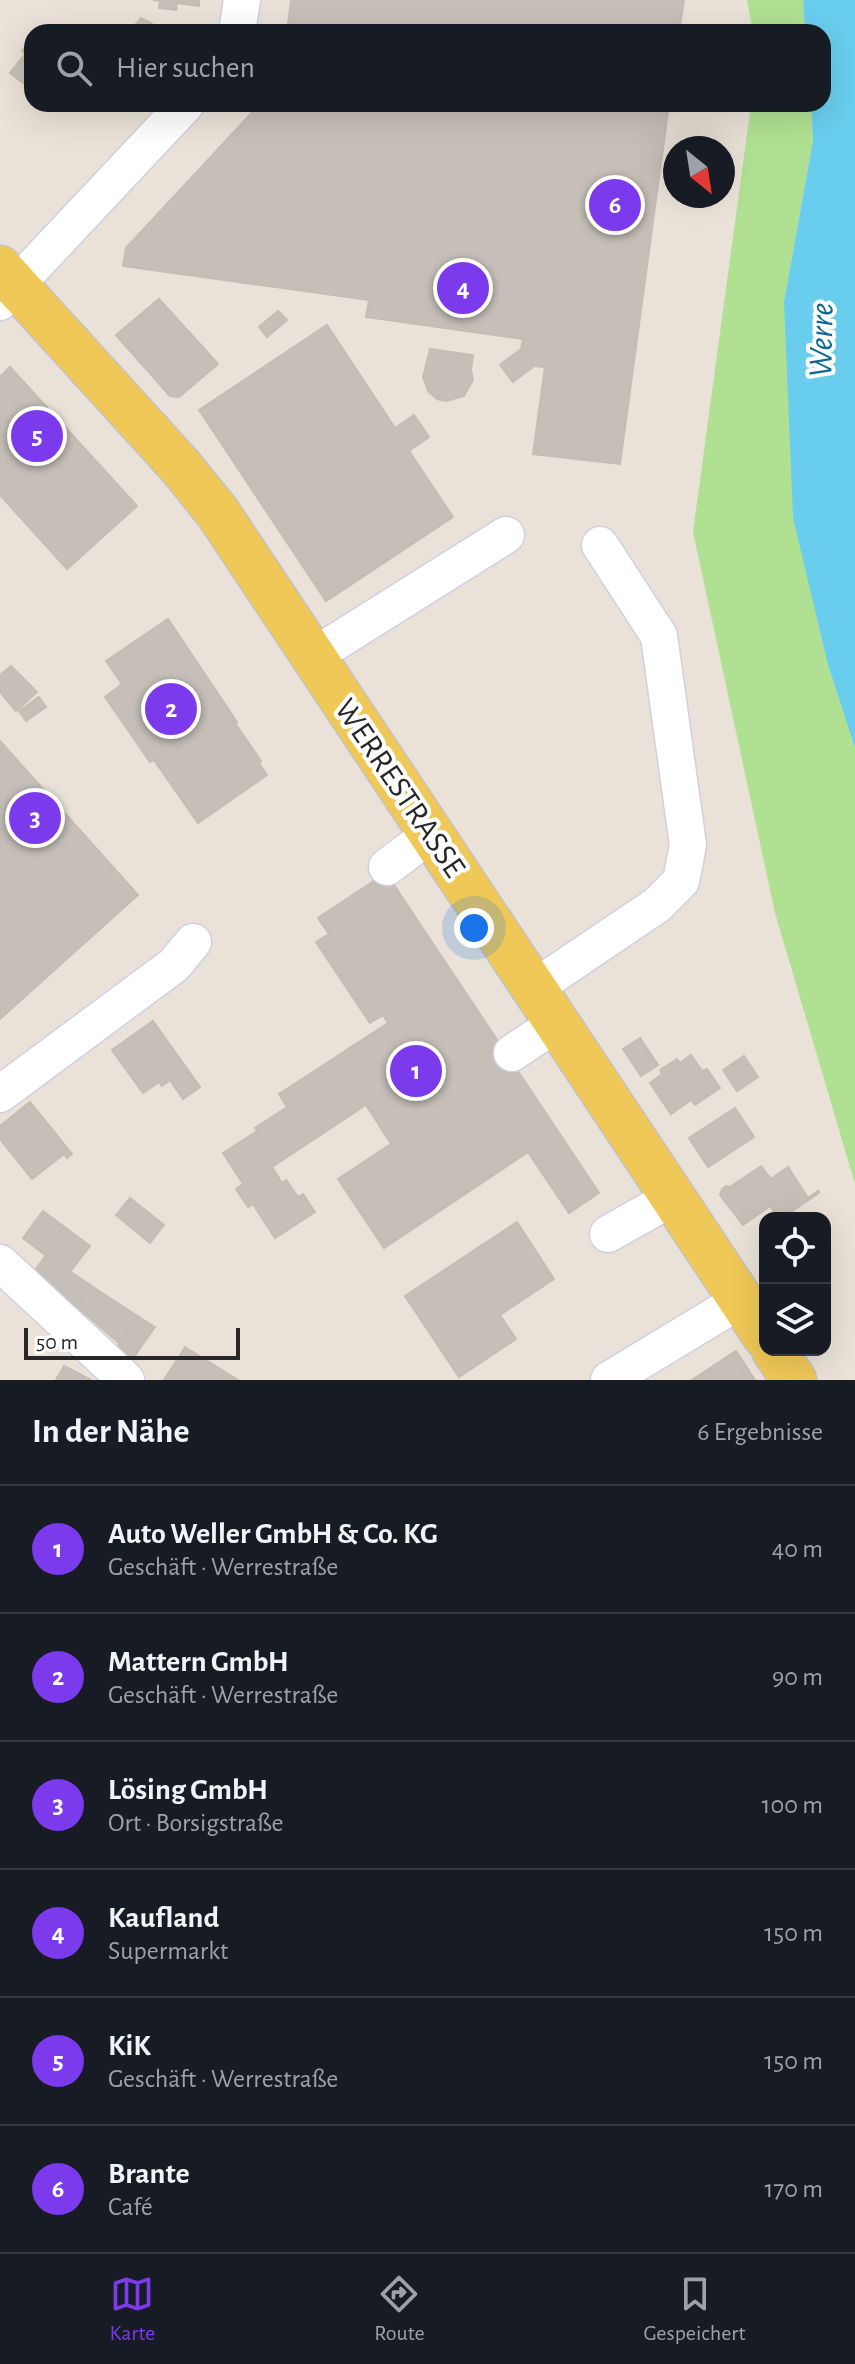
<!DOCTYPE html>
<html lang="de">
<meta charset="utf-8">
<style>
:root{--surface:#171b24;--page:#20242c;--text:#f1f3f6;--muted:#9ea1a6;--line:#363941;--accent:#7c3aed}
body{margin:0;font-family:"Alegreya Sans",sans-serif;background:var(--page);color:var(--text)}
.controls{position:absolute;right:24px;bottom:24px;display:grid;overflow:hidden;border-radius:16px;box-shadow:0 8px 32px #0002}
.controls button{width:72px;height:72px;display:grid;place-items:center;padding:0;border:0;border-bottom:2px solid var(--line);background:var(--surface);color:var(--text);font:40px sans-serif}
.compass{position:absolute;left:663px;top:136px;width:72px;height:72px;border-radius:50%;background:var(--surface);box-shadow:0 8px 32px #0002;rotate:150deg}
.scale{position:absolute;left:24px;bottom:20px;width:216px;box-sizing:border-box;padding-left:8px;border:4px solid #272727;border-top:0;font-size:22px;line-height:28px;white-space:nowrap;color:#272727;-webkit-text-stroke:6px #fff;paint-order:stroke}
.you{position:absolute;left:474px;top:928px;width:28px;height:28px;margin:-20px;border:6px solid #fff;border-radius:50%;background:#1a73e8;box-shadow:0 0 0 12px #1a73e833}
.badge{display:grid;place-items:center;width:52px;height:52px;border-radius:50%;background:var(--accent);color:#fff;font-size:26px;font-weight:700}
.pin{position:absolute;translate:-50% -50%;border:4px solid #fff;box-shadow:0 2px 8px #0006}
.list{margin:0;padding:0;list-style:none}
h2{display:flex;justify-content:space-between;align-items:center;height:104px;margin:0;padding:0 32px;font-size:34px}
h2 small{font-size:26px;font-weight:400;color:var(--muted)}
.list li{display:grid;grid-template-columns:52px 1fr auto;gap:24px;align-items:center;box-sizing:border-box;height:128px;padding:0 32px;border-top:2px solid var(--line)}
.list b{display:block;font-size:30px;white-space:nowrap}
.list p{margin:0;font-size:26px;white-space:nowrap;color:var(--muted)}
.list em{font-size:26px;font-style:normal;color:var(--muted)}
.icon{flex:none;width:44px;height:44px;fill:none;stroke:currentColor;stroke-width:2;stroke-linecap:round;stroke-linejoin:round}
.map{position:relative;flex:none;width:855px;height:1380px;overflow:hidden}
.search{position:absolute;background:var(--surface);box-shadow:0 8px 32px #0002;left:24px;right:24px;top:24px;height:88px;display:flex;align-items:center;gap:20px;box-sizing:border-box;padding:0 28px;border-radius:24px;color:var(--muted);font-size:30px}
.sheet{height:872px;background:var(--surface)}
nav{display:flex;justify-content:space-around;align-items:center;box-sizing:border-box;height:112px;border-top:2px solid var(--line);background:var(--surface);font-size:22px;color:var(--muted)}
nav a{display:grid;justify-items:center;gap:4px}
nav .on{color:var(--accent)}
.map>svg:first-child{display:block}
.green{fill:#b0e193}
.water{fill:#69ceee}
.building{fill:#c5bfb8;stroke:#c5bdb2;stroke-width:2}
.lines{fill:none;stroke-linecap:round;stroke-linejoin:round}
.minor-casing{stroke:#cdd1e0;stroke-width:39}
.major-casing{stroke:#c3c3c3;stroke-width:47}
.minor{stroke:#fff;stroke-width:36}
.major{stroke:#f0c857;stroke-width:44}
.labels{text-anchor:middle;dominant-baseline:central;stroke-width:8;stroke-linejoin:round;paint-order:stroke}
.street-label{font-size:32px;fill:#272727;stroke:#fff}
.water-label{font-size:34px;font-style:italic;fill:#0d6a95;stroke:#fff}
</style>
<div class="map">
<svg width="855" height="1380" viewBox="0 0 855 1380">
<rect width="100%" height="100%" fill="#eae2d8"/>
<g class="green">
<polygon points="747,0 803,0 805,32 753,32"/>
<polygon points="751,104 811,104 813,140 784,302 828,665 855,748 855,1184 775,913 693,532"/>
</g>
<polygon class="water" points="803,0 855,0 855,748 828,665 793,518 784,302 813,140 811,104 823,104 823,32 805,32"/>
<g class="building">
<polygon points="153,0 199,0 199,6 177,3 176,10 159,8 160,1"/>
<polygon points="291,0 684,0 679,32 287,32"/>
<polygon points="141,18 151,23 161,32 133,32 131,30"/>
<polygon points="32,37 32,59 22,51"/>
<polygon points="25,54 32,59 31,89 10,73"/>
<polygon points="260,104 669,104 620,464 533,454 545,367 534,366 521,349 523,339 366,317 369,300 123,266 126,248"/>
<polygon points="159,299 218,364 179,397 170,396 116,335"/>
<polygon points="278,311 287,320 267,337 259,327"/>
<polygon points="327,325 395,428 414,415 429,437 409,451 453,517 326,601 199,410"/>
<polygon points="430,349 473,355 471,370 473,380 464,396 446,401 437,399 428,391 423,377"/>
<polygon points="521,349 534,366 513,382 500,365"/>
<polygon points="10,367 137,506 67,569 0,495 0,377"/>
<polygon points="168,619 237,722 235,723 261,761 259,763 267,775 198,823 154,760 150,762 105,697 122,684 106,661"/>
<polygon points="11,666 37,692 16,711 0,692 0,675"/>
<polygon points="39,697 46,707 26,721 19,711"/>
<polygon points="0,741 138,895 0,1019"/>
<polygon points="386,873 599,1193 569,1213 528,1152 384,1248 338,1179 391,1144 366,1105 272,1167 282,1183 286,1180 298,1197 303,1194 315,1212 275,1238 253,1204 248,1207 236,1189 243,1184 223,1153 257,1131 255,1128 287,1107 279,1094 388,1023 383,1015 370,1023 316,942 329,934 318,918"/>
<polygon points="153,1021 200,1087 183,1099 170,1080 162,1086 159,1082 143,1093 112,1050"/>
<polygon points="640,1038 658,1065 641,1076 623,1049"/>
<polygon points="691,1055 702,1071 707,1069 720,1088 695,1105 691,1100 671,1114 650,1083 662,1074 660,1070 677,1059 680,1063"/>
<polygon points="744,1056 758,1077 737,1091 723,1070"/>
<polygon points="30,1102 72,1154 67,1158 64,1154 32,1179 0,1139 0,1126"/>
<polygon points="735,1108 754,1137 708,1167 689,1138"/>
<polygon points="761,1166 771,1179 788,1167 808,1198 818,1191 819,1193 782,1218 779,1218 770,1206 743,1225 720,1195 722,1189 726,1186 730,1187"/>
<polygon points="130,1198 164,1225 150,1243 116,1215"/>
<polygon points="43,1211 90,1246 69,1273 23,1238"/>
<polygon points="517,1222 554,1279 500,1315 516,1339 459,1377 405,1296"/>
<polygon points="46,1255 90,1285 75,1305 33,1273"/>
<polygon points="90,1285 139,1317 120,1344 75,1305"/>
<polygon points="139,1317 155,1327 133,1358 117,1347"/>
<polygon points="185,1347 238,1380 164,1380"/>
<polygon points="736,1351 755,1380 692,1380"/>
<polygon points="64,1366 91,1380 56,1380"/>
</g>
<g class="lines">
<g class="minor-casing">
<g id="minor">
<polyline points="237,32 242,0"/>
<polyline points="0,302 186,104"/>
<polyline points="312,657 506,535"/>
<polyline points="387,867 431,834"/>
<polyline points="534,988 657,905 681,881 688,845 659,636 600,545"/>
<polyline points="512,1053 557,1023"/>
<polyline points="0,1094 174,965 193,942"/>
<polyline points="608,1234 672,1198"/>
<polyline points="0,1263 126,1380"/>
<polyline points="609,1380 741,1300"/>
</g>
</g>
<g class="major-casing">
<g id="major">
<polyline points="0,268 181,467 218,513 765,1336"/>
<polyline points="774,1350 794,1380"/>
</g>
</g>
<use href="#minor" class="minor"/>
<use href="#major" class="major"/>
</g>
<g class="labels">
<g class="street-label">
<text transform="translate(400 788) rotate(56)">WERRESTRASSE</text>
</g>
<g class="water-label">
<text transform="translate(822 340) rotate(-89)">Werre</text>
</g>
</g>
</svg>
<div class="controls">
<button><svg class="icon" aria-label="locate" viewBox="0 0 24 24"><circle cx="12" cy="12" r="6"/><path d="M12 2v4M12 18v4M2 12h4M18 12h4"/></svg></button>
<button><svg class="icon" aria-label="layers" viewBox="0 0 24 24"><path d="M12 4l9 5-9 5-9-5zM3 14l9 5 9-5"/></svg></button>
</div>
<svg class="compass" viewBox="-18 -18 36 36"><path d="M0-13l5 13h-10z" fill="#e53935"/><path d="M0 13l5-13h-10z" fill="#9ea1a6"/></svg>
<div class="scale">50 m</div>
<div class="you"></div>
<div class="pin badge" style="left:416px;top:1071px">1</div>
<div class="pin badge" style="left:171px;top:709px">2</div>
<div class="pin badge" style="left:35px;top:818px">3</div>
<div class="pin badge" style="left:463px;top:288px">4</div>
<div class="pin badge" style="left:37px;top:436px">5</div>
<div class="pin badge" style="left:615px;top:205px">6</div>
<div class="search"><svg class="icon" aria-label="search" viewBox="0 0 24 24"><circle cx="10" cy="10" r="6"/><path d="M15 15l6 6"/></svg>Hier suchen</div>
</div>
<section class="sheet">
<h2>In der Nähe<small>6 Ergebnisse</small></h2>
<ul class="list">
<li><span class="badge">1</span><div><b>Auto Weller GmbH &amp; Co. KG</b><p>Geschäft · Werrestraße</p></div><em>40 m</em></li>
<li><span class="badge">2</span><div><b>Mattern GmbH</b><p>Geschäft · Werrestraße</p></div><em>90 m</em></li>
<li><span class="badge">3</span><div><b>Lösing GmbH</b><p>Ort · Borsigstraße</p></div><em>100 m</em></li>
<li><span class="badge">4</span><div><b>Kaufland</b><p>Supermarkt</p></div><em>150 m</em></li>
<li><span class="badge">5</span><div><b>KiK</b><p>Geschäft · Werrestraße</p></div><em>150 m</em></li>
<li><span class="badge">6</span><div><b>Brante</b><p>Café</p></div><em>170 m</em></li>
</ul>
</section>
<nav>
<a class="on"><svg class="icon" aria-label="map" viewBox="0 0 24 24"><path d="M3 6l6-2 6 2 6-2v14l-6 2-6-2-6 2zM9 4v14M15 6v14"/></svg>Karte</a>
<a><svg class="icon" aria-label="directions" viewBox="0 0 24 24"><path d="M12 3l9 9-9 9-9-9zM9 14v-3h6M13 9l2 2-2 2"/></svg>Route</a>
<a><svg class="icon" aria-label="saved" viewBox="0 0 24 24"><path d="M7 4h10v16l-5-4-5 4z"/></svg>Gespeichert</a>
</nav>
